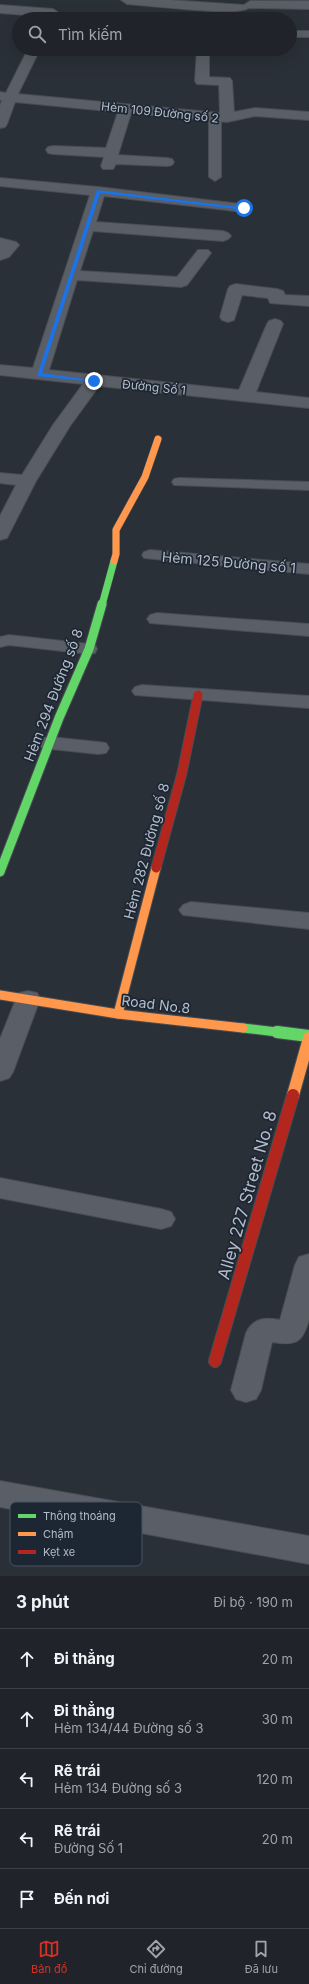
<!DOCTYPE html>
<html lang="vi">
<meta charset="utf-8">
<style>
:root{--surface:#20242a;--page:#282c32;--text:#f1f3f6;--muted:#a2a4a8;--line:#3d4147;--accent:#d93025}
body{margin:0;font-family:Inter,sans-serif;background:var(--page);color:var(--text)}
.stop{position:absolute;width:12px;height:12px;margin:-9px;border:3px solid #1a73e8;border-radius:50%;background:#fff}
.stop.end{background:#1a73e8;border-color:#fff;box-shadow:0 1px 4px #0008}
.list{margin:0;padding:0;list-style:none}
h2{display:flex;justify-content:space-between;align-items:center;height:52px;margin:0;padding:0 16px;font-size:17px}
h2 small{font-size:13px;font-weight:400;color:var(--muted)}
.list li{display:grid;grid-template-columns:26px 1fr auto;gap:12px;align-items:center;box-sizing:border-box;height:60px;padding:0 16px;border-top:1px solid var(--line)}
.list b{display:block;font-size:15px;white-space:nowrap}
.list p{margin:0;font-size:13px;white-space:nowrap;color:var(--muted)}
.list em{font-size:13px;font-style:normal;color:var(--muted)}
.icon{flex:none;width:22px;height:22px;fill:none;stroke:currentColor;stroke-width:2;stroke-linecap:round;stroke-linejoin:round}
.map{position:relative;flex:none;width:309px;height:1576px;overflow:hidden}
.search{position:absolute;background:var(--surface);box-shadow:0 4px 16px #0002;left:12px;right:12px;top:12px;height:44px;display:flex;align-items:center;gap:10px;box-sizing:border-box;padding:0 14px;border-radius:22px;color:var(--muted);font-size:15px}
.sheet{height:352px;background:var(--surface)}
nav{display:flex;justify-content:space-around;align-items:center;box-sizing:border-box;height:56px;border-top:1px solid var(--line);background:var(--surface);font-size:11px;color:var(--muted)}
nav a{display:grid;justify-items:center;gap:2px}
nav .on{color:var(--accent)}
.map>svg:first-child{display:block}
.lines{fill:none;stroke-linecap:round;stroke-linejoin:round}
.lane-casing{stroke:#484c53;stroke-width:2}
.street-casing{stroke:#484c53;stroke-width:2}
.fast-far2-casing{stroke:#484c53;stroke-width:8}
.fast-far1-casing{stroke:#484c53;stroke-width:11}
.fast-casing{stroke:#484c53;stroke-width:14}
.slow-far2-casing{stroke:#484c53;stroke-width:8}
.slow-far1-casing{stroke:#484c53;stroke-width:11}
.slow-casing{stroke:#484c53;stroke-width:14}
.jam-far1-casing{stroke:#484c53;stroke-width:11}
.jam-casing{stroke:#484c53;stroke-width:14}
.lane{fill:#5a5e66;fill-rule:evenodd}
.street{fill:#5a5e66;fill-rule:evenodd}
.fast-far2{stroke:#63d668;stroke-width:7}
.fast-far1{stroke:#63d668;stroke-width:9}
.fast{stroke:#63d668;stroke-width:12}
.slow-far2{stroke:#ff974d;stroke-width:7}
.slow-far1{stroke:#ff974d;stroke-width:9}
.slow{stroke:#ff974d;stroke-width:12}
.jam-far1{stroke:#b3261e;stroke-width:9}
.jam{stroke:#b3261e;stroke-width:12}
.route{fill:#1a73e8}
.labels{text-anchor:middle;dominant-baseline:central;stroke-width:3.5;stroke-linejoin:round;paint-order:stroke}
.far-street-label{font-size:12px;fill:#b4bcc9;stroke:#1d2633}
.street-label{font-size:14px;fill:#b4bcc9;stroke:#1d2633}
.near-street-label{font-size:17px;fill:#b4bcc9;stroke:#1d2633}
.key{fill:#1d2633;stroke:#4a5360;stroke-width:1}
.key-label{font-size:11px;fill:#b4bcc9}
</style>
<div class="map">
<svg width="309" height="1576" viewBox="0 0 309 1576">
<rect width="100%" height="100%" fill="#2a3038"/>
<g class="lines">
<g class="lane-casing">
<g id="lane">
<rect x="290" y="31" width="19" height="6"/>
<polygon points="215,114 221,117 221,177 215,181 209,177 209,117"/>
<polygon points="179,478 309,482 309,490 174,485 172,482 174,479"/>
<polygon points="150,550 309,564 309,574 144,558 142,555 144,552"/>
<polygon points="9,635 89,644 95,645 97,649 95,653 89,654 9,645 0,647 0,637"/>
</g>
</g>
<g class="street-casing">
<g id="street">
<path d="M121 0H169L244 5 250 1H309V9L248 8C242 17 143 5 127 4Z"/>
<polygon points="0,5 53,9 59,13 53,17 0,13"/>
<polygon points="28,49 40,49 18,94 220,113 219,85 197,84 195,81 197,49 209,49 209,77 230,78 232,81 234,112 255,108 309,112 309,120 255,116 227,122 131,113 118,155 167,158 172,159 174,162 172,165 167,166 116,164 113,169 103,169 101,166 104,157 53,154 48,153 46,150 48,147 53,146 106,148 118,112 15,102 7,124 5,127 0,128 0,106 2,100 0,100 0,92 6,93"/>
<polygon points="0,178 98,187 249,205 251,208 249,211 244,212 104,196 96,222 223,231 228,233 231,236 228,239 223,241 93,231 80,271 177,277 198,250 208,250 211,253 187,285 181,287 77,280 49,370 239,390 267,324 269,321 275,319 281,321 283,324 256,392 309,398 309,408 99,386 70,426 36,481 9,534 7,538 0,540 0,516 16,485 0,483 0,473 22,475 53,425 83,384 0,375 0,365 33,368 90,195 0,186"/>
<polygon points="0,238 16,242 19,245 9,257 0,260"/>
<polygon points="236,284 277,289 283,291 285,295 309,296 309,306 270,303 268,298 242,295 234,320 228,322 222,320 220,317 228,289 230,286"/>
<polygon points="157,613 309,624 309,636 150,623 147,619 150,615"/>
<polygon points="142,685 309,696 309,708 135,695 132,691 135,687"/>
<polygon points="50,737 98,742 106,743 109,748 106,753 98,754 42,748 39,743 42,738"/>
<polygon points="191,902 309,913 309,929 183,915 179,910 183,905"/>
<polygon points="28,991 37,993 40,999 13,1072 9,1078 0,1081 0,1039 16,999 19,993"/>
<polygon points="0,1178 161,1209 171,1212 175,1219 171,1226 161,1229 0,1198"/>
<path d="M309 1254V1319C303 1343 296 1346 272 1342L261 1390 256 1399 246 1402 236 1399 231 1390 246 1333C253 1318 265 1317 280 1320L295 1265 299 1257Z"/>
<polygon points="0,1481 309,1536 309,1564 0,1507"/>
</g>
</g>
<g class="fast-far2-casing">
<polyline id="fast-far2" points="102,605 114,561"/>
</g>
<g class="fast-far1-casing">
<g id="fast-far1">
<polyline points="0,872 59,718 89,649 102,604"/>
<polyline points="243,1028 285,1033"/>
</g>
</g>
<g class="fast-casing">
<polyline id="fast" points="277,1032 309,1036"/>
</g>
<g class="slow-far2-casing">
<polyline id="slow-far2" points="114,561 116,554 116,530 145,477 158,439"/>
</g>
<g class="slow-far1-casing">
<g id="slow-far1">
<polyline points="0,995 118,1014 243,1028"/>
<polyline points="118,1014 156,868"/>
</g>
</g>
<g class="slow-casing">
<polyline id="slow" points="293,1095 309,1038"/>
</g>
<g class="jam-far1-casing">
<polyline id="jam-far1" points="156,868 182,773 198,695"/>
</g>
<g class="jam-casing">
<polyline id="jam" points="215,1361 293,1095"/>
</g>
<use href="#lane" class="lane"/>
<use href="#street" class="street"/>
<use href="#fast-far2" class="fast-far2"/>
<use href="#fast-far1" class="fast-far1"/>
<use href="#fast" class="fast"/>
<use href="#slow-far2" class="slow-far2"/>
<use href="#slow-far1" class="slow-far1"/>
<use href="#slow" class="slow"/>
<use href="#jam-far1" class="jam-far1"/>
<use href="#jam" class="jam"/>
</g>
<polygon class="route" points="97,190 247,208 244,210 100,193 42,373 97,381 94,382 37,376"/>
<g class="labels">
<g class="far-street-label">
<text transform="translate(160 112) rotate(6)">Hẻm 109 Đường số 2</text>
<text transform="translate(154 387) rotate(6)">Đường Số 1</text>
</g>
<g class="street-label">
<text transform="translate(229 562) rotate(5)">Hẻm 125 Đường số 1</text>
<text transform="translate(53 695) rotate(-69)">Hẻm 294 Đường số 8</text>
<text transform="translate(146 851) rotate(-75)">Hẻm 282 Đường số 8</text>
<text transform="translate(156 1004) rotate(7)">Road No.8</text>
</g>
<g class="near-street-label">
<text transform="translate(247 1195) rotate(-74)">Alley 227 Street No. 8</text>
</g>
</g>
<rect x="10" y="1502" width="132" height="64" rx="6" class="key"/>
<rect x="18" y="1514" width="18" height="4" fill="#63d668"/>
<rect x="18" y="1532" width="18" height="4" fill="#ff974d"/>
<rect x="18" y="1550" width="18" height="4" fill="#b3261e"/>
<g class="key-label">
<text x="43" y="1520">Thông thoáng</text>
<text x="43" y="1538">Chậm</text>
<text x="43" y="1556">Kẹt xe</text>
</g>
</svg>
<div class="stop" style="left:244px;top:208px"></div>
<div class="stop end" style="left:94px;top:381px"></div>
<div class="search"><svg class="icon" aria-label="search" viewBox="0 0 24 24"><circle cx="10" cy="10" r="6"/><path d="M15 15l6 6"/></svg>Tìm kiếm</div>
</div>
<section class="sheet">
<h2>3 phút<small>Đi bộ · 190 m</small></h2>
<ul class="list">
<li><svg class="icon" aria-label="ahead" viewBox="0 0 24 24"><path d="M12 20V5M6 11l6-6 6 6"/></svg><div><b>Đi thẳng</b></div><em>20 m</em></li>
<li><svg class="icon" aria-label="ahead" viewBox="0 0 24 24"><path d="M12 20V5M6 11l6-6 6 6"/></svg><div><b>Đi thẳng</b><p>Hẻm 134/44 Đường số 3</p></div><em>30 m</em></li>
<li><svg class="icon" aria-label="left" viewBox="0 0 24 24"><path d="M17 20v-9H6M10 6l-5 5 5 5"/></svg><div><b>Rẽ trái</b><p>Hẻm 134 Đường số 3</p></div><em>120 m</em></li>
<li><svg class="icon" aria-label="left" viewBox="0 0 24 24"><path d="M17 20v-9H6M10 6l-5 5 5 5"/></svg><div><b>Rẽ trái</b><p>Đường Số 1</p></div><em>20 m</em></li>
<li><svg class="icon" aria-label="arrive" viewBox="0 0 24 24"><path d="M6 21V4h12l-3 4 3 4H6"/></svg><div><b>Đến nơi</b></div></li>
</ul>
</section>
<nav>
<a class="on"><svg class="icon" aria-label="map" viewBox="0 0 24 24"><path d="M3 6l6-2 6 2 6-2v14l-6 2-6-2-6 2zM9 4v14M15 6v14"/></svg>Bản đồ</a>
<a><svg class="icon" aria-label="directions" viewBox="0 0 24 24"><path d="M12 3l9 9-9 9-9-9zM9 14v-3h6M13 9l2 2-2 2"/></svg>Chỉ đường</a>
<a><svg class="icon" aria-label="saved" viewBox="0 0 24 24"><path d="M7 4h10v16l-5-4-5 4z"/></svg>Đã lưu</a>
</nav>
